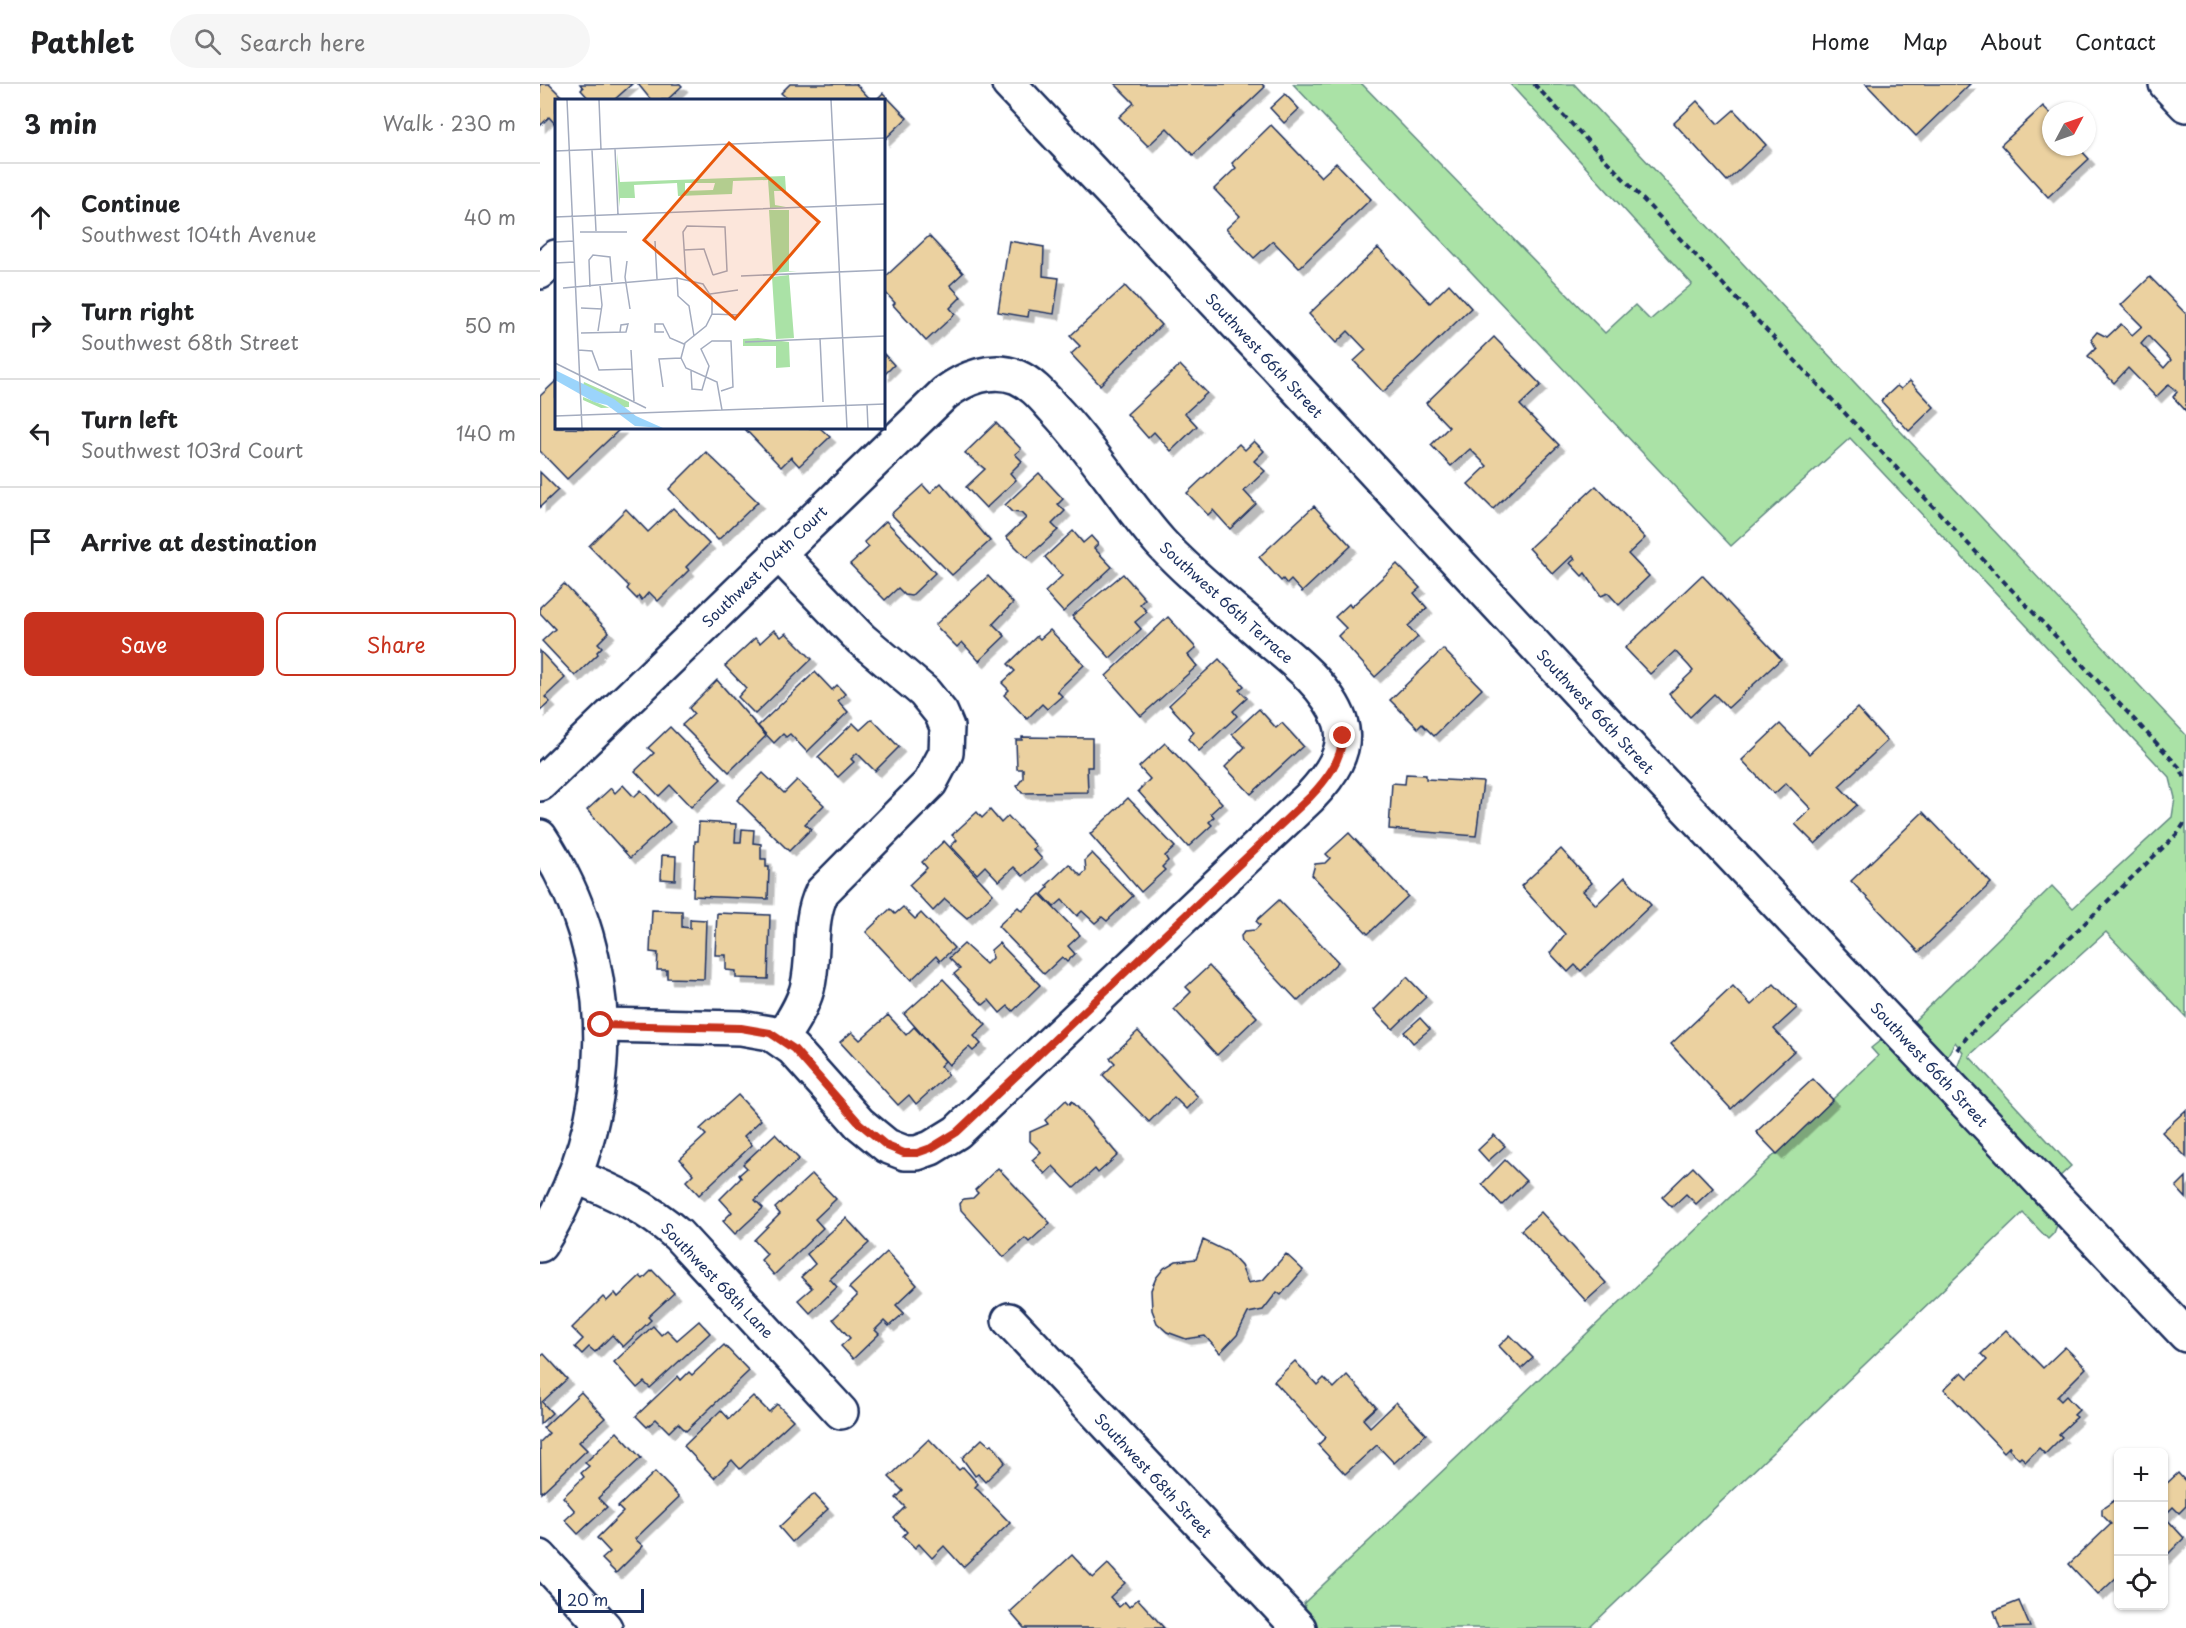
<!DOCTYPE html>
<meta charset="utf-8">
<style>
:root{--surface:#fff;--page:#f6f6f6;--text:#202124;--muted:#757577;--line:#e0e0e0;--accent:#c8321e}
body{margin:0;font-family:"Playpen Sans",sans-serif;background:var(--page);color:var(--text)}
.controls{position:absolute;right:18px;bottom:18px;display:grid;overflow:hidden;border-radius:9px;box-shadow:0 2px 4px #0004}
.controls button{width:54px;height:54px;display:grid;place-items:center;padding:0;border:0;border-bottom:2px solid var(--line);background:var(--surface);color:var(--text);font:30px sans-serif}
.compass{position:absolute;left:1502px;top:18px;width:54px;height:54px;border-radius:50%;background:var(--surface);box-shadow:0 2px 4px #0004;rotate:49deg}
.scale{position:absolute;left:18px;bottom:15px;width:86px;box-sizing:border-box;padding-left:6px;border:3px solid #1b2f5e;border-top:0;font-size:16px;line-height:21px;white-space:nowrap;color:#1b2f5e;-webkit-text-stroke:4px #fff;paint-order:stroke}
.stop{position:absolute;width:18px;height:18px;margin:-14px;border:4px solid #c8321e;border-radius:50%;background:#fff}
.stop.end{background:#c8321e;border-color:#fff;box-shadow:0 2px 6px #0008}
.list{margin:0;padding:0;list-style:none}
h2{display:flex;justify-content:space-between;align-items:center;height:78px;margin:0;padding:0 24px;font-size:26px}
h2 small{font-size:20px;font-weight:400;color:var(--muted)}
.list li{display:grid;grid-template-columns:39px 1fr auto;gap:18px;align-items:center;box-sizing:border-box;height:108px;padding:0 24px;border-top:2px solid var(--line)}
.list b{display:block;font-size:22px;white-space:nowrap}
.list p{margin:0;font-size:20px;white-space:nowrap;color:var(--muted)}
.list em{font-size:20px;font-style:normal;color:var(--muted)}
.actions{display:flex;gap:12px;padding:18px 24px}
.actions a{flex:1;padding:14px 0;border:2px solid var(--accent);border-radius:9px;text-align:center;font-size:21px;color:var(--accent)}
.actions .main{background:var(--accent);color:#fff}
.icon{flex:none;width:33px;height:33px;fill:none;stroke:currentColor;stroke-width:2;stroke-linecap:round;stroke-linejoin:round}
.map{position:relative;flex:none;width:1646px;height:1544px;overflow:hidden}
header{display:flex;align-items:center;gap:36px;box-sizing:border-box;height:84px;padding:0 30px;background:var(--surface);border-bottom:2px solid var(--line)}
header strong{font-size:28px}
nav{display:flex;gap:33px;margin-inline-start:auto;font-size:21px}
.search{width:420px;height:54px;background:var(--page);display:flex;align-items:center;gap:15px;box-sizing:border-box;padding:0 21px;border-radius:33px;color:var(--muted);font-size:22px}
main{display:flex}
aside{flex:1;background:var(--surface)}
.map>svg:first-child{display:block}
.green{fill:#aae2a6;stroke:#628882;stroke-width:1.5}
.building{fill:#ebd1a0;stroke:#1b2f5e;stroke-width:1.5;fill-rule:evenodd;filter:url(#shadow)}
.lines{fill:none;stroke-linecap:round;stroke-linejoin:round}
.minor-casing{stroke:#1b2f5e;stroke-width:38}
.tertiary-casing{stroke:#1b2f5e;stroke-width:38}
.path{stroke:#1b2f5e;stroke-width:4;stroke-dasharray:6 4.5;stroke-linecap:butt}
.minor{stroke:#fff;stroke-width:33}
.tertiary{stroke:#fff;stroke-width:33}
.route{stroke:#c8321e;stroke-width:8}
.labels{text-anchor:middle;dominant-baseline:central;stroke-width:4.5;stroke-linejoin:round;paint-order:stroke}
.street-label{font-size:15px;fill:#1b2f5e;stroke:#fff}
.inset-road{fill:none;stroke:#a4acbf;stroke-width:1.5}
.view{fill:#e8590c;fill-opacity:0.15;stroke:#e8590c;stroke-width:3}
.inset-edge{fill:none;stroke:#1b2f5e;stroke-width:3}
</style>
<header>
<strong>Pathlet</strong>
<div class="search"><svg class="icon" aria-label="search" viewBox="0 0 24 24"><circle cx="10" cy="10" r="6"/><path d="M15 15l6 6"/></svg>Search here</div>
<nav><a>Home</a><a>Map</a><a>About</a><a>Contact</a></nav>
</header>
<main>
<aside>
<h2>3 min<small>Walk · 230 m</small></h2>
<ul class="list">
<li><svg class="icon" aria-label="ahead" viewBox="0 0 24 24"><path d="M12 20V5M6 11l6-6 6 6"/></svg><div><b>Continue</b><p>Southwest 104th Avenue</p></div><em>40 m</em></li>
<li><svg class="icon" aria-label="right" viewBox="0 0 24 24"><path d="M7 20v-9h11M14 6l5 5-5 5"/></svg><div><b>Turn right</b><p>Southwest 68th Street</p></div><em>50 m</em></li>
<li><svg class="icon" aria-label="left" viewBox="0 0 24 24"><path d="M17 20v-9H6M10 6l-5 5 5 5"/></svg><div><b>Turn left</b><p>Southwest 103rd Court</p></div><em>140 m</em></li>
<li><svg class="icon" aria-label="arrive" viewBox="0 0 24 24"><path d="M6 21V4h12l-3 4 3 4H6"/></svg><div><b>Arrive at destination</b></div></li>
</ul>
<div class="actions"><a class="main">Save</a><a>Share</a></div>
</aside>
<div class="map">
<svg width="1646" height="1544" viewBox="0 0 1646 1544">
<defs>
<filter id="shadow"><feDropShadow dx="5.5" dy="5.5" stdDeviation="0" flood-color="#0004"/></filter>
</defs>
<rect width="100%" height="100%" fill="#fff"/>
<filter id="ink" filterUnits="userSpaceOnUse"><feTurbulence type="fractalNoise" baseFrequency=".0167" numOctaves="2"/><feDisplacementMap in="SourceGraphic" scale="12" xChannelSelector="R" yChannelSelector="G"/><feConvolveMatrix kernelMatrix="1 2 1 2 8 2 1 2 1" color-interpolation-filters="sRGB"/></filter>
<g filter="url(#ink)">
<g class="green">
<polygon points="753,0 822,0 1065,249 1095,221 1110,236 1152,200 970,0 1034,0 1646,651 1646,933 1566,848 1429,972 1531,1082 1516,1096 1420,993 1417,984 1423,968 1415,958 1405,976 1370,941 1512,802 1533,824 1632,733 1635,714 1630,694 1310,354 1191,462"/>
<polygon points="1346,952 1519,1136 1514,1149 1508,1155 1483,1129 1049,1544 778,1544 769,1535 764,1519 1338,972 1331,964"/>
</g>
<g class="building">
<polygon points="0,0 9,0 25,16 16,16 16,41 9,33 0,42"/>
<polygon points="40,0 92,0 74,16 50,16 41,6 43,4"/>
<polygon points="98,0 140,0 142,2 127,16 111,16"/>
<polygon points="250,0 316,0 331,16 249,16 241,9"/>
<polygon points="575,0 722,0 725,3 653,71 627,44 608,62 579,33 594,19"/>
<polygon points="1326,0 1430,0 1376,52"/>
<polygon points="343,9 367,34 344,56 344,16 336,16"/>
<polygon points="745,10 759,25 744,39 730,24"/>
<polygon points="1157,17 1178,40 1194,26 1226,61 1187,97 1134,39"/>
<polygon points="1503,22 1511,30 1511,63 1538,63 1549,75 1508,113 1461,61"/>
<polygon points="731,41 781,93 796,79 831,115 759,184 733,157 714,174 686,145 700,132 674,105 696,84 692,79"/>
<polygon points="389,152 423,189 410,201 421,213 410,224 415,230 386,257 353,221 355,219 344,207 344,194"/>
<polygon points="469,157 504,163 503,192 519,194 514,230 489,226 488,233 458,228"/>
<polygon points="838,164 890,219 909,200 931,224 843,308 814,277 826,266 808,247 796,259 769,230"/>
<path d="M1610 193 1646 230V327L1633 313 1637 308 1629 300 1616 313 1588 284 1574 299 1548 272 1556 264 1551 255 1557 248 1567 253 1581 240 1592 251 1602 242 1581 221ZM1608 252 1631 276 1624 284 1601 260Z"/>
<polygon points="585,202 621,241 560,301 531,270 540,262 530,252"/>
<polygon points="954,253 1001,301 980,321 1019,361 953,425 928,400 947,382 930,365 911,382 891,361 909,343 886,319"/>
<polygon points="344,270 354,281 344,291"/>
<polygon points="640,281 667,309 645,329 657,342 631,367 614,348 608,354 587,330"/>
<polygon points="16,297 16,344 80,345 27,395 0,367 0,312"/>
<polygon points="1370,297 1394,323 1369,347 1341,317 1357,302 1361,305"/>
<polygon points="456,339 481,365 475,370 482,377 470,389 476,396 446,424 426,403 445,385 425,369"/>
<polygon points="204,344 280,344 290,353 259,382 251,373 241,383"/>
<polygon points="714,357 724,367 714,377 725,387 704,407 716,420 690,445 673,426 668,431 647,409 699,360 705,366"/>
<polygon points="166,368 218,418 178,456 129,405"/>
<polygon points="0,388 18,406 0,423"/>
<polygon points="499,389 523,415 518,420 525,427 512,440 518,446 487,474 466,453 486,434 481,429 472,428 465,421"/>
<polygon points="401,399 450,457 412,491 351,430 383,401 390,409"/>
<polygon points="1056,402 1105,454 1088,470 1109,492 1079,521 1068,509 1061,512 1045,489 1042,492 1030,479 1035,475 1032,472 1013,490 989,464"/>
<polygon points="774,422 811,462 762,508 751,496 747,500 743,495 741,497 719,473"/>
<polygon points="133,424 169,460 146,483 149,486 118,517 109,508 102,516 99,512 97,515 87,505 89,502 49,462 86,425 108,448"/>
<polygon points="346,437 395,489 371,512 365,511 358,504 345,516 310,480 329,463 324,458"/>
<polygon points="533,447 543,459 551,452 558,460 554,464 572,483 523,528 505,508 522,492 505,473"/>
<polygon points="857,480 880,504 874,509 887,524 868,542 878,553 835,593 798,552 806,544 795,533 809,520 811,523"/>
<polygon points="583,490 605,515 600,520 607,528 595,538 601,545 570,574 532,532"/>
<polygon points="1162,491 1241,575 1188,624 1174,610 1150,633 1129,610 1153,587 1149,582 1135,567 1110,590 1085,564"/>
<polygon points="448,492 473,519 453,540 465,552 439,577 422,558 417,563 395,541"/>
<polygon points="24,500 69,548 58,559 62,563 57,568 58,570 35,592 2,557 15,545 0,529 0,523"/>
<polygon points="628,533 656,564 648,571 657,582 601,632 566,592"/>
<polygon points="234,546 241,553 246,549 272,575 215,630 198,613 206,604 185,582 215,554 220,559"/>
<polygon points="510,546 544,581 517,607 522,612 507,625 502,620 487,635 464,611 469,606 462,599 475,587 468,580 497,552 500,555"/>
<polygon points="903,565 942,605 894,652 882,640 878,644 850,616"/>
<polygon points="0,567 25,594 5,613 10,618 0,627"/>
<polygon points="679,575 704,602 699,606 707,614 693,627 697,632 659,667 648,655 654,648 629,621"/>
<polygon points="275,588 292,606 297,601 305,610 298,617 308,628 267,668 250,650 246,653 243,650 234,659 218,642"/>
<polygon points="177,596 226,652 189,688 142,641 154,630 149,624"/>
<polygon points="1317,624 1347,657 1299,702 1317,721 1275,760 1255,740 1271,725 1246,699 1234,710 1202,676 1240,640 1269,670"/>
<polygon points="719,625 736,644 742,639 763,662 711,710 685,683 705,663 692,650"/>
<polygon points="332,635 359,663 335,687 317,669 311,675 314,678 298,693 278,673 313,639 320,646"/>
<polygon points="130,643 181,695 151,723 130,701 119,712 95,687 114,669 108,664"/>
<polygon points="482,653 552,654 552,683 547,683 548,708 482,709 477,702 483,694 483,685 477,685 476,656 482,656"/>
<polygon points="625,659 682,719 671,729 674,733 669,738 672,741 648,763 598,707 610,695 599,683"/>
<polygon points="223,689 244,709 257,696 284,721 265,740 271,745 249,767 197,716"/>
<polygon points="866,690 886,691 886,695 943,698 936,752 849,745 852,699 865,700"/>
<polygon points="83,701 94,713 101,706 130,738 90,774 47,726 71,704 75,709"/>
<polygon points="588,714 635,763 625,772 628,777 622,783 625,786 601,808 550,750"/>
<polygon points="450,726 461,739 468,732 496,762 493,765 502,775 483,792 474,783 459,797 445,782 437,790 411,762 417,756 412,751 437,728 442,734"/>
<polygon points="1383,728 1451,799 1379,868 1311,797"/>
<polygon points="159,738 196,740 195,758 201,758 202,745 214,746 213,759 221,760 221,775 226,775 226,783 229,783 228,815 153,812 155,757 158,757"/>
<polygon points="809,749 868,812 828,850 772,791 775,780 785,779 790,774 786,770"/>
<polygon points="404,757 453,810 427,834 405,815 393,827 369,801 387,784 382,778"/>
<polygon points="1021,765 1052,799 1043,807 1056,821 1085,793 1111,821 1041,887 1035,881 1028,888 1010,869 1025,850 981,802"/>
<polygon points="552,769 593,812 567,837 562,833 555,839 542,827 537,832 522,816 514,823 502,810 509,803 507,801 529,780 541,792 546,787 545,776"/>
<polygon points="122,771 136,772 135,796 121,795"/>
<polygon points="500,810 540,851 528,862 535,870 527,878 522,873 504,890 458,842 478,823 482,827"/>
<polygon points="739,816 798,878 758,917 702,858 701,852 705,847 715,846 720,841 716,837"/>
<polygon points="363,823 375,835 381,829 414,864 400,877 396,872 371,896 326,848 350,825 355,830"/>
<polygon points="112,826 142,827 142,843 150,844 150,835 166,836 164,895 127,894 127,886 117,886 118,869 110,868"/>
<polygon points="177,829 230,831 228,895 196,894 196,887 186,886 186,871 175,871"/>
<polygon points="459,859 500,901 473,927 468,922 460,929 449,916 443,921 414,890 420,885 409,874 424,860 446,880 452,874 451,866"/>
<polygon points="669,882 717,933 677,971 634,925 651,908 646,903"/>
<polygon points="867,893 886,913 853,945 834,926"/>
<polygon points="403,895 446,941 434,952 441,960 433,967 429,963 409,981 364,930"/>
<polygon points="1234,900 1257,924 1234,945 1254,967 1191,1025 1131,960 1193,902 1211,921"/>
<polygon points="348,931 366,951 374,943 405,977 400,982 408,991 376,1020 369,1011 358,1021 300,958 312,948 320,956"/>
<polygon points="880,934 890,945 873,959 864,948"/>
<polygon points="598,947 658,1013 646,1025 634,1013 609,1038 563,991 575,979 570,974"/>
<polygon points="1273,995 1293,1016 1237,1070 1216,1048"/>
<polygon points="198,1011 221,1036 204,1052 212,1061 159,1111 146,1097 153,1090 140,1075 166,1051 160,1045"/>
<polygon points="526,1016 530,1020 532,1017 578,1071 558,1089 555,1085 534,1104 513,1082 505,1090 492,1076 501,1068 490,1057 490,1048 508,1040 505,1036"/>
<polygon points="1646,1026 1646,1073 1622,1048"/>
<polygon points="235,1050 259,1075 215,1116 223,1124 195,1150 183,1137 192,1128 180,1115 201,1094 199,1091 207,1084 203,1080"/>
<polygon points="954,1051 965,1062 948,1077 938,1066"/>
<polygon points="965,1076 986,1097 962,1121 942,1100"/>
<polygon points="1153,1083 1173,1104 1156,1120 1146,1110 1132,1123 1122,1113"/>
<polygon points="458,1084 510,1139 489,1158 485,1154 464,1173 421,1126 420,1120 423,1115 433,1114 438,1109 435,1106"/>
<polygon points="272,1090 296,1115 275,1135 283,1144 234,1191 221,1176 227,1170 214,1156 240,1130 235,1124"/>
<polygon points="1646,1093 1646,1114 1636,1103"/>
<polygon points="1001,1128 1066,1199 1046,1217 981,1146"/>
<polygon points="306,1134 329,1159 290,1195 297,1203 270,1229 258,1216 272,1204 261,1193 275,1180 267,1170"/>
<polygon points="663,1156 688,1168 701,1182 708,1199 723,1196 746,1170 763,1186 741,1211 737,1208 723,1226 708,1229 697,1251 680,1269 665,1252 646,1255 627,1248 617,1239 612,1226 611,1206 616,1194 624,1184 636,1177 656,1175"/>
<polygon points="347,1168 377,1201 356,1221 364,1229 349,1242 344,1237 335,1246 339,1250 313,1275 301,1262 310,1254 293,1235 317,1212 309,1204"/>
<polygon points="112,1186 134,1209 108,1233 111,1236 83,1263 72,1251 55,1268 49,1263 42,1270 35,1263 43,1255 32,1244 63,1213 67,1217 75,1209 78,1213 100,1192 103,1195"/>
<polygon points="159,1237 170,1249 110,1304 104,1298 97,1304 74,1278 113,1242 121,1251 127,1246 137,1256"/>
<polygon points="1466,1246 1503,1284 1525,1263 1546,1284 1517,1313 1521,1317 1526,1312 1539,1326 1534,1331 1537,1333 1519,1350 1522,1353 1505,1370 1499,1364 1486,1377 1481,1373 1479,1375 1469,1365 1470,1362 1464,1368 1404,1305 1422,1288 1428,1294 1447,1276 1441,1270"/>
<polygon points="970,1251 993,1274 981,1285 959,1262"/>
<polygon points="184,1261 209,1287 146,1347 138,1339 129,1348 116,1335 107,1343 96,1332 138,1292 141,1296 149,1288 152,1291"/>
<polygon points="4,1270 27,1295 2,1318 12,1329 0,1340 0,1273"/>
<polygon points="755,1277 777,1301 784,1294 794,1304 807,1291 836,1323 823,1335 830,1343 856,1318 886,1350 854,1379 837,1361 805,1390 778,1361 786,1353 734,1297"/>
<polygon points="41,1308 65,1334 39,1358 47,1366 1,1409 0,1358 9,1349 3,1344"/>
<polygon points="213,1312 229,1328 237,1320 253,1336 200,1385 192,1376 174,1394 144,1362 181,1326 189,1335"/>
<polygon points="77,1348 101,1374 58,1414 67,1423 38,1450 25,1436 35,1427 23,1413 44,1393 41,1389 49,1382 45,1379"/>
<polygon points="389,1355 419,1386 423,1383 438,1400 435,1403 470,1439 423,1483 404,1462 392,1474 379,1460 375,1464 363,1452 367,1448 354,1434 365,1423 356,1414 363,1407 349,1393"/>
<polygon points="442,1355 450,1362 452,1360 465,1378 445,1398 438,1390 435,1392 422,1374"/>
<polygon points="115,1388 139,1413 95,1455 103,1462 76,1489 62,1475 70,1468 57,1454 83,1428 78,1423"/>
<polygon points="1638,1389 1646,1398 1646,1422 1639,1429 1633,1423 1624,1432 1644,1454 1624,1474 1624,1402"/>
<polygon points="274,1410 288,1425 252,1458 239,1443"/>
<polygon points="1578,1414 1578,1492 1558,1511 1529,1480 1571,1440 1562,1431 1562,1425"/>
<polygon points="532,1471 553,1494 568,1480 585,1499 570,1513 579,1523 585,1518 589,1523 598,1515 624,1544 484,1544 470,1528"/>
<polygon points="1479,1517 1490,1543 1460,1544 1454,1527"/>
</g>
<g class="lines">
<g class="minor-casing">
<g id="minor">
<polyline points="469,0 736,282 1107,682 1646,1251"/>
<polyline points="0,188 16,173"/>
<path d="M237 468 321 555 384 608 401 629 407 643 406 669 390 699 282 808C267 839 276 872 267 905 262 923 251 939 241 955"/>
<path d="M0 700 405 309C425 294 452 283 477 293 493 300 504 314 515 326 554 367 583 416 620 458 652 493 690 522 725 553 752 575 788 603 800 637 810 666 789 693 770 713L417 1048 391 1064 377 1069H365L347 1062 319 1039 253 965 230 949 201 944 61 941"/>
<path d="M0 753C83 878 79 1034 0 1161"/>
<path d="M34 1092C73 1107 106 1123 138 1151L301 1328"/>
<polyline points="469,1236 759,1544"/>
<polyline points="0,1473 65,1544"/>
</g>
</g>
<g class="tertiary-casing">
<polyline id="tertiary" points="1626,0 1646,21"/>
</g>
<g class="path">
<polyline points="994,0 1640,684 1646,696"/>
<polyline points="1417,966 1427,953 1637,750 1646,737"/>
</g>
<use href="#minor" class="minor"/>
<use href="#tertiary" class="tertiary"/>
</g>
</g>
<g class="lines" filter="url(#ink)">
<path class="route" d="M61 941 201 944 230 949 254 965 319 1039 347 1062 364 1069H377L391 1064 417 1048 770 713C787 695 801 677 803 652"/>
</g>
<g class="labels">
<g class="street-label">
<text transform="translate(725 271) rotate(47)">Southwest 66th Street</text>
<text transform="translate(224 482) rotate(-44)">Southwest 104th Court</text>
<text transform="translate(687 518) rotate(42)">Southwest 66th Terrace</text>
<text transform="translate(1056 627) rotate(47)">Southwest 66th Street</text>
<text transform="translate(1390 980) rotate(47)">Southwest 66th Street</text>
<text transform="translate(178 1196) rotate(46)">Southwest 68th Lane</text>
<text transform="translate(614 1391) rotate(47)">Southwest 68th Street</text>
</g>
</g>
<g transform="translate(15 15)">
<rect width="330" height="330" fill="#fff"/>
<path d="M62 54 65 83 230 77 231 92H219L220 106 231 108 215 109 213 81 178 82 177 95 123 97 122 84 79 86 80 99H65L64 108ZM160 84 158 91 130 92V84ZM234 111V172H242L218 174 214 111ZM234 176 239 239 221 240 217 178ZM203 239 234 243 235 268 221 269V247H188V240ZM29 283 74 303V308L46 309 28 301V298L55 309 69 308 28 287Z" fill="#aae2a6" fill-rule="evenodd"/>
<path d="M0 271 59 300 81 317 108 329 80 327 52 306 39 303 0 281Z" fill="#9bd4fb"/>
<path class="inset-road" d="M12 1 27 329M44 1 46 51M276 1 292 329M60 50 63 116M37 51 41 132M0 52 330 39M0 118 330 105M25 133H72M100 142 102 180M0 143 19 142M129 151 149 150 158 176M72 162 70 178 75 210M0 164 20 163M186 177 330 171M122 179 123 197 134 207 139 237M131 179 128 133 132 127 170 128 172 172 158 176M35 188 34 161 38 156 55 158 57 183M8 189 122 179 148 185 157 199V215L151 227 130 244 126 259 131 269 162 283 167 311M155 195 183 191M26 209 47 210M157 215 184 216M43 232 47 206 45 187M109 233H100V225H108L115 239 129 245M26 234 71 233 73 225 66 226 65 233M265 239 268 303M190 243 330 237M23 251 37 252 44 271 77 270M76 251 79 302M0 264 91 309M136 272 137 290 147 291 154 267 146 250 157 242H176L178 288 166 292M108 288 104 260 126 259M312 305 313 329M0 317 330 305"/>
<path class="view" d="M174 44 264 123 180 220 89 141Z"/>
<rect width="330" height="330" class="inset-edge"/>
</g>
</svg>
<div class="controls">
<button>+</button>
<button>−</button>
<button><svg class="icon" aria-label="locate" viewBox="0 0 24 24"><circle cx="12" cy="12" r="6"/><path d="M12 2v4M12 18v4M2 12h4M18 12h4"/></svg></button>
</div>
<svg class="compass" viewBox="-18 -18 36 36"><path d="M0-13l5 13h-10z" fill="#e53935"/><path d="M0 13l5-13h-10z" fill="#757577"/></svg>
<div class="scale">20 m</div>
<div class="stop" style="left:61px;top:941px"></div>
<div class="stop end" style="left:803px;top:652px"></div>
</div>
</main>
